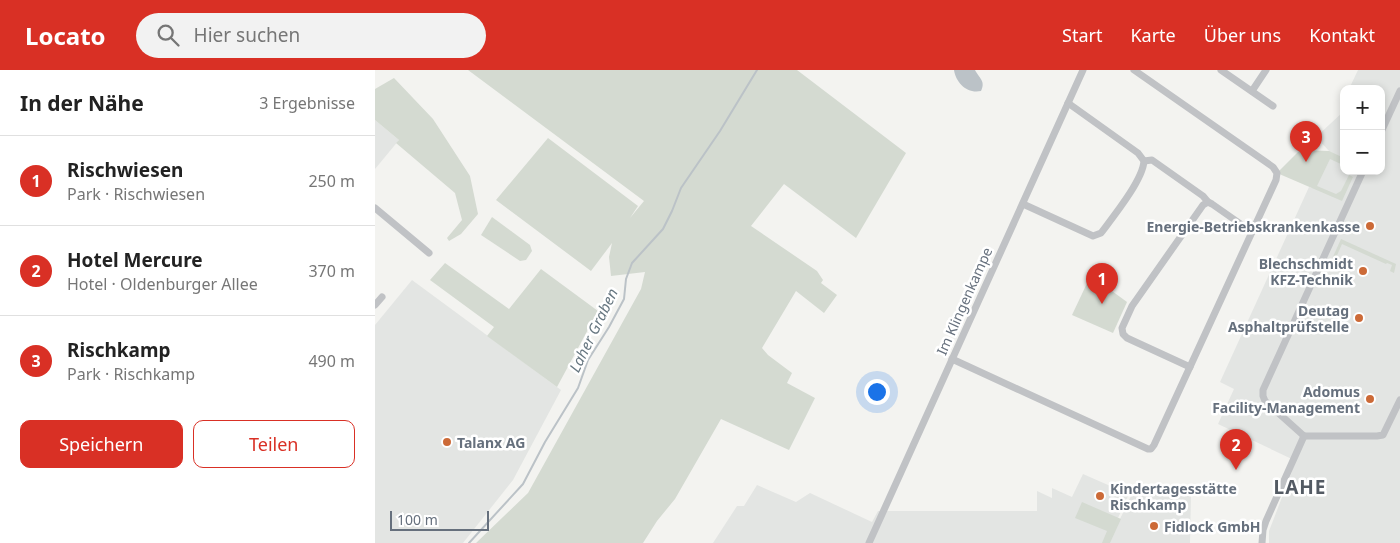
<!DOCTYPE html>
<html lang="de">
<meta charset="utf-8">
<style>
:root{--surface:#fff;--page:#f2f2f2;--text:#222;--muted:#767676;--line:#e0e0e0;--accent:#d93025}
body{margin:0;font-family:"Noto Sans",sans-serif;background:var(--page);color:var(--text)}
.controls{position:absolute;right:15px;top:15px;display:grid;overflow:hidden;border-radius:10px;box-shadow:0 2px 8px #0003}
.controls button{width:45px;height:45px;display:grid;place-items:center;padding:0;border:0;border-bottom:1px solid var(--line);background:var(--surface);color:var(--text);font:25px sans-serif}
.scale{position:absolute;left:15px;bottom:12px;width:99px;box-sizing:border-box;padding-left:5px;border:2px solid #66707d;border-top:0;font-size:14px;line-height:18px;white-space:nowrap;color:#66707d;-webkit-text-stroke:4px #fff;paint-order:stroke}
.you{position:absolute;left:501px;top:321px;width:18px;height:18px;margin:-12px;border:4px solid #fff;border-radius:50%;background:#1a73e8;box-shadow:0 0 0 8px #1a73e833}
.badge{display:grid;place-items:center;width:32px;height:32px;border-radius:50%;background:var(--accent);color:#fff;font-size:16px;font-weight:700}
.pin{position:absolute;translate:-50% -41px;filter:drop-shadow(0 1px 2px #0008)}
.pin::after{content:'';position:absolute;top:26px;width:18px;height:15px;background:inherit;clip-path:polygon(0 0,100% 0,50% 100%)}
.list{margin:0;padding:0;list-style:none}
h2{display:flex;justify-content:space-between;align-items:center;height:65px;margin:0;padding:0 20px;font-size:21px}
h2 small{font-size:16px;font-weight:400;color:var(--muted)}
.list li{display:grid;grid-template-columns:32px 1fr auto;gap:15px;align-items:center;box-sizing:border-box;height:90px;padding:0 20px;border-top:1px solid var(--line)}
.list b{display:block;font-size:19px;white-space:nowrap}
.list p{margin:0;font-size:16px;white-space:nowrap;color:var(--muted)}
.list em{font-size:16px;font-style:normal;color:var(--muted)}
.actions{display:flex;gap:10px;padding:15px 20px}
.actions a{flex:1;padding:11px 0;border:1px solid var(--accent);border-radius:10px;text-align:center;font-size:18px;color:var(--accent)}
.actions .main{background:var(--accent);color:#fff}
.icon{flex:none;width:28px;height:28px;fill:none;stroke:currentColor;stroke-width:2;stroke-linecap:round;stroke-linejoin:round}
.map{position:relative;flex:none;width:1025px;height:473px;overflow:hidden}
header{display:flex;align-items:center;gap:30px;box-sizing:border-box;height:70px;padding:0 25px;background:var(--accent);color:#fff}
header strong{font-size:24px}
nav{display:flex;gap:28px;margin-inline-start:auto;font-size:18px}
.search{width:350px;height:45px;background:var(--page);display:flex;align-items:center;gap:12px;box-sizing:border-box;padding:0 18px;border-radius:28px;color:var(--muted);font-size:19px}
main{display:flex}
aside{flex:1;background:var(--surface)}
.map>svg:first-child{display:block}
.built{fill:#e3e5e3}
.green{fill:#d4dad1}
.water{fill:#bbc2c7}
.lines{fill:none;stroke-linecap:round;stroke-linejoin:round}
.stream{stroke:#bbc2c7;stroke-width:2}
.street{stroke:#c0c2c5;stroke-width:7}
.poi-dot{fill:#cc6a37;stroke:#fff;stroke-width:2}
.labels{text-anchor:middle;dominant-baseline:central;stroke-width:5;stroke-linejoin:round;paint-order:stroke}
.poi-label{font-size:14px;font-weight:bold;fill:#66707d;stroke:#fff;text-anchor:end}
.street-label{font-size:14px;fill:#66707d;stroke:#fff}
.water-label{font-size:15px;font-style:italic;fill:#677781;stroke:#fff}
.district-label{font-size:19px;font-weight:bold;letter-spacing:1px;fill:#535a63;stroke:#fff}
</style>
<header>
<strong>Locato</strong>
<div class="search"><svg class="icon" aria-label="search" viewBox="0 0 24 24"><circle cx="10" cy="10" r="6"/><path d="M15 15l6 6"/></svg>Hier suchen</div>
<nav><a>Start</a><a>Karte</a><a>Über uns</a><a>Kontakt</a></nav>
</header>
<main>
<aside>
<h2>In der Nähe<small>3 Ergebnisse</small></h2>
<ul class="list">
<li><span class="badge">1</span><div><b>Rischwiesen</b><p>Park · Rischwiesen</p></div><em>250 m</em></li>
<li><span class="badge">2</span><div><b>Hotel Mercure</b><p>Hotel · Oldenburger Allee</p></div><em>370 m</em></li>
<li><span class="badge">3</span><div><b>Rischkamp</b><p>Park · Rischkamp</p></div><em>490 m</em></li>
</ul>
<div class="actions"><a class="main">Speichern</a><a>Teilen</a></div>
</aside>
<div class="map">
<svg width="1025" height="473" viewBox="0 0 1025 473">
<rect width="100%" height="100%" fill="#f3f3f0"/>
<g class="built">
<polygon points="983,0 1025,0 1025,473 894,473 894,461 921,391 843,354 859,319 845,312 934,117 937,118 954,81 941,67 969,41 969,101 1006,101 1006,19 974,19"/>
<polygon points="0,50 24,70 0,99"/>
<polygon points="37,210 186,320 138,410 88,473 0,473 0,255"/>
<polygon points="708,404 749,422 753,426 743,448 745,449 757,424 816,425 815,473 338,473 362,436 369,436 382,415 421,432 435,423 497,452 503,441 662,441 662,421 677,428 677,418 697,427"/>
</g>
<g class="green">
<polygon points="93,0 422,0 531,83 481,168 409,114 376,156 442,201 448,210 446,213 462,225 449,243 421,221 387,278 393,285 417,303 412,313 440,328 414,380 346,349 300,429 282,451 268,473 101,473 153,423 266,219 270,202 236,206 234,187 237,173 216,201 121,130 173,68 263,136 255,148 269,131"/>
<polygon points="19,8 58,49 95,106 103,144 86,164 74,171 72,168 87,150 80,123 21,73 24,70 0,50 0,19"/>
<polygon points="925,80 954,81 969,88 968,95 955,89 942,116 961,124 966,121 974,105 978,107 967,131 902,103"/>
<polygon points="117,147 155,175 157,181 151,190 145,191 106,165"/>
<polygon points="966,169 1021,194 1019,203 1015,201 1017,195 1012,193 1011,194 967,174 956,199 952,200"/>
<polygon points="70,193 134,239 166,199 223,241 182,317 112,266 119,257 55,210"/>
<polygon points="714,209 730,216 752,232 738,263 697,245"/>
<polygon points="707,432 746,449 735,473 727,473 732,461 700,448"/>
</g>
<path class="water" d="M579 0H600C604 8 611 11 606 21 592 24 581 13 579 0Z"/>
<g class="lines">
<polyline class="stream" points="94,473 148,414 170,372 203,318 213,290 234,257 249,229 251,209 257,193 288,159 297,141 306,118 345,61 382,0"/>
<g class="street">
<polyline points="846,0 898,36"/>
<polyline points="877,21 891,0"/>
<polyline points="1006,62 1025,21"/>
<polyline points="769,91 777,90 828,126 833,132 837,134 877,162"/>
<path d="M648 134 718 166 726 163C738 147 768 110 769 91L763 83 693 33"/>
<polyline points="0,138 54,183"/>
<polyline points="0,235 7,227"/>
<polyline points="577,289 773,379 776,379 779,375 901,110 902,103 898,97 759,0"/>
<polyline points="815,297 752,268 748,264 747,258 757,236 828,135 833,132"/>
<polyline points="929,366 890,331 888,326 888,320 988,101"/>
<polyline points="929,366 1002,366 1008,365 1025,330"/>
<polyline points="494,473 708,0"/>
<polyline points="887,473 888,460 891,451 929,366"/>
</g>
</g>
<g class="poi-dot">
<circle cx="995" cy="156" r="5"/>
<circle cx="988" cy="201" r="5"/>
<circle cx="984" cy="248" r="5"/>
<circle cx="995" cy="329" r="5"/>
<circle cx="72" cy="372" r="5"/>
<circle cx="725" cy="426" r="5"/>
<circle cx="779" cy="456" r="5"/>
</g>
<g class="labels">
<g class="poi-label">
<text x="985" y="156">Energie-Betriebskrankenkasse</text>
<text x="978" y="193">Blechschmidt<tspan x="978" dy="16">KFZ-Technik</tspan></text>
<text x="974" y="240">Deutag<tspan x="974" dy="16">Asphaltprüfstelle</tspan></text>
<text x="985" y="321">Adomus<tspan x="985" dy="16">Facility-Management</tspan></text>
<text x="82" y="372" text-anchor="start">Talanx AG</text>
<text x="735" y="418" text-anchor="start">Kindertagesstätte<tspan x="735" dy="16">Rischkamp</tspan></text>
<text x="789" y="456" text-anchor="start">Fidlock GmbH</text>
</g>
<g class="street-label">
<text transform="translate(589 231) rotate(-66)">Im Klingenkampe</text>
</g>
<g class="water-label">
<text transform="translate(218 260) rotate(-64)">Laher Graben</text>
</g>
<g class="district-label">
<text x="925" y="417">LAHE</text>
</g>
</g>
</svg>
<div class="controls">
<button>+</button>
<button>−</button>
</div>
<div class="scale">100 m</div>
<div class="you"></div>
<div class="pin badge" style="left:727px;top:234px">1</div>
<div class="pin badge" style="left:861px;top:400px">2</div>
<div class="pin badge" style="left:931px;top:92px">3</div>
</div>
</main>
